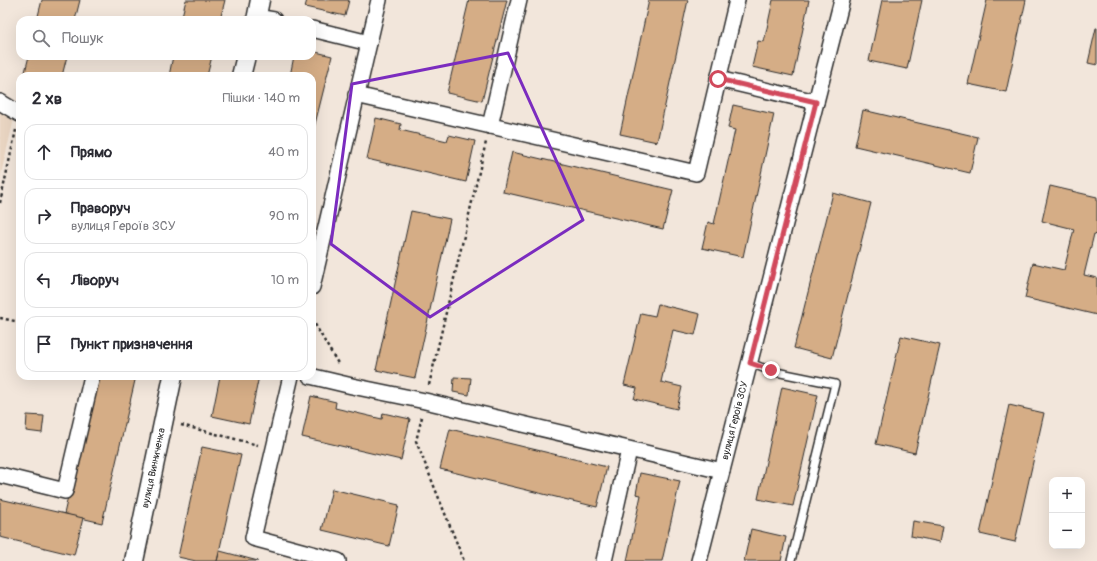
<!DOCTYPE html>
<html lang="uk">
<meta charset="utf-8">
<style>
:root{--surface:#fff;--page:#f2f2f3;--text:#2b2b33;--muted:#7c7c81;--line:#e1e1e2}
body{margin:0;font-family:Pangolin,sans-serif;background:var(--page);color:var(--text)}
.controls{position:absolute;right:12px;bottom:12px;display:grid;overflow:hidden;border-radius:8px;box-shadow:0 4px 16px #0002}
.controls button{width:36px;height:36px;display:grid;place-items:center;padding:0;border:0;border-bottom:1px solid var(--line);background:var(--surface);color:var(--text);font:20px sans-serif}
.stop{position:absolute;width:12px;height:12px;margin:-9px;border:3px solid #d1495b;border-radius:50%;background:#fff}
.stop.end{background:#d1495b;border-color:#fff;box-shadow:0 1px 4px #0008}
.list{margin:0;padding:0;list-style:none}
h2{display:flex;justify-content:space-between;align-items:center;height:52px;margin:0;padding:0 16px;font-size:17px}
h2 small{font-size:13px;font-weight:400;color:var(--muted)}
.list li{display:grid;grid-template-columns:26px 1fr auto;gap:12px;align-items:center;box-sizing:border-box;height:56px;margin:0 8px 8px;padding:0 8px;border:1px solid var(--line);border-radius:12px}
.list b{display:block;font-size:15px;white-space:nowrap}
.list p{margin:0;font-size:13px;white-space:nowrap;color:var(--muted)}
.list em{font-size:13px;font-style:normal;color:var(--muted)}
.icon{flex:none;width:22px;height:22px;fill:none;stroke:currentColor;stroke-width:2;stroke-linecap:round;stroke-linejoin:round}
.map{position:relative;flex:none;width:1097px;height:561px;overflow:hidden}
.search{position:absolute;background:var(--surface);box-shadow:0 4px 16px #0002;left:16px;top:16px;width:300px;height:44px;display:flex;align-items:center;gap:10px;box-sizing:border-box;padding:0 14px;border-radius:12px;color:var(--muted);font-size:15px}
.panel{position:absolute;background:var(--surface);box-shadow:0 4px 16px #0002;left:16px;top:72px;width:300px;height:308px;border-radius:12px}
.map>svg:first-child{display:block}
.built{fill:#e9d5c2}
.building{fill:#d5ad86;stroke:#2b2b2b}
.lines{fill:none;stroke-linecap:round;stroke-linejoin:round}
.service-casing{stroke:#2b2b2b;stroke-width:10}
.minor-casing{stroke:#2b2b2b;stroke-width:18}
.tertiary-casing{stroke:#2b2b2b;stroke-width:21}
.path{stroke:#2b2b2b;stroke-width:2.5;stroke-dasharray:3 3;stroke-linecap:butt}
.service{stroke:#fff;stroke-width:7}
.minor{stroke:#fff;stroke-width:15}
.tertiary{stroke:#fff;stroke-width:18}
.route{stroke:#d1495b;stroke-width:5}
.marked{fill:none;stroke:#7b2cbf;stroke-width:3;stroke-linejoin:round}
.labels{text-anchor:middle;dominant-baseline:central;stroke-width:3;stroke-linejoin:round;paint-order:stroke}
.street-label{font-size:10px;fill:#2b2b2b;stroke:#fff}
</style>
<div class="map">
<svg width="1097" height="561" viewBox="0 0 1097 561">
<rect width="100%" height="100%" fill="#f2e6db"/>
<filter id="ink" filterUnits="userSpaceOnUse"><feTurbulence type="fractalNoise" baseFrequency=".025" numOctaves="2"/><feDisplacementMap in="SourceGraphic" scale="8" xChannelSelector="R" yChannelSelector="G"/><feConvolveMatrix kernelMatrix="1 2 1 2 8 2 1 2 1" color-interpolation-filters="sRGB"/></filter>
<g filter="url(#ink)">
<polygon class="built" points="0,103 14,119 0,178"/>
<g class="building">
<polygon points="42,0 80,0 75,20 37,20"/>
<polygon points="186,0 225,0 220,20 181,20"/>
<polygon points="307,0 349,0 345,16 305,7"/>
<polygon points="469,0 507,0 482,101 447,93"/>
<polygon points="649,0 688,0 657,142 620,134"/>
<polygon points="773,0 809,0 793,76 752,67 758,41 764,42"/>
<polygon points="882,0 922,0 907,69 869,61"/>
<polygon points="987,0 1026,0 1006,92 968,84"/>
<polygon points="1096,28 1097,28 1097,65 1088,63"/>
<polygon points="312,51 332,56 312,136 312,76 290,76 294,56 312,56"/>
<polygon points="29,56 67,56 62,76 24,76"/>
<polygon points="173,56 212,56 207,76 169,76"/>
<polygon points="733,105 774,114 743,257 702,248 708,222 714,224 735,130 728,128"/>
<polygon points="863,110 978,137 970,173 855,146"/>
<polygon points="376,118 401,124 400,130 447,141 449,135 475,141 466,182 367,159"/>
<polygon points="512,152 673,190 663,229 503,192"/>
<polygon points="1050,186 1097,197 1097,235 1094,234 1084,275 1097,278 1097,315 1025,298 1033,263 1064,270 1074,229 1042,221"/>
<polygon points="833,193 871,203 832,358 794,348"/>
<polygon points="411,211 450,219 415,378 376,370"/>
<polygon points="658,304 700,314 695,335 673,330 661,382 682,387 677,409 634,399 637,388 624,385 641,313 655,316"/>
<polygon points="901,336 940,345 915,453 876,444"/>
<polygon points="96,376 136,376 102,523 64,514"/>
<polygon points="220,376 259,376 249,424 212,416"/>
<polygon points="454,377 471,378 469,395 453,392"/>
<polygon points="782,387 818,395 793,506 758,499"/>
<polygon points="311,396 336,402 335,408 382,419 383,413 410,419 401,460 302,437"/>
<polygon points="1009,405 1044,413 1015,542 980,534"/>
<polygon points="27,415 44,416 42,433 26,431"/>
<polygon points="450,429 607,467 597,507 440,469"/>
<polygon points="202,447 241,455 217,561 196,561 178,557"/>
<polygon points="640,473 680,481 662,561 627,561 641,495 636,494"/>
<polygon points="332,489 399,505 389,546 322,530"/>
<polygon points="0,499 83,518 74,555 0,537"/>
<polygon points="913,521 943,526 940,542 911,536"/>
<polygon points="751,529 786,537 781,561 744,561"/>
<polygon points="220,551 258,561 217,561"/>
</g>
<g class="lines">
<g class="service-casing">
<polyline id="service" points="750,363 771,371 835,384 791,561"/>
</g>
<g class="minor-casing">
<g id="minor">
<polyline points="256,17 274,20"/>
<polyline points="312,29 369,43"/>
<polyline points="718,79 816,102"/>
<polyline points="356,95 696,173 737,0"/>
<polyline points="0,102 20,114"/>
<polyline points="490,126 519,0"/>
<polyline points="312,287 379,0"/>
<polyline points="291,376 253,538 338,561"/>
<polyline points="310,376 352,386 425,401 722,471"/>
<polyline points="0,475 65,491 92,376"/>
<polyline points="604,561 629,450"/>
<path id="s1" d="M699 561 842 0"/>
</g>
</g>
<g class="tertiary-casing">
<g id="tertiary">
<polyline points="256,20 260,0"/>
<polyline points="241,76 246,56"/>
<path id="s2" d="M134 561 173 376"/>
</g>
</g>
<g class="path">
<polyline points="0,203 16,130"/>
<polyline points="0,318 20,322"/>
<polyline points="312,319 328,347 339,365"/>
<polyline points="429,385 486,142"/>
<polyline points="422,417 416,441 464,561"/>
<polyline points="181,425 258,445"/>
</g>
<use href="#service" class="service"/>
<use href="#minor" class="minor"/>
<use href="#tertiary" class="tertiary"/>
</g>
</g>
<g class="lines" filter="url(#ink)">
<polyline class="route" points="718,79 816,102 750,363 771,370"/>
</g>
<path class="marked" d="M508 53 583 220 430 317 331 244 352 84Z"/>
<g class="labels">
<g class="street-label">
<text stroke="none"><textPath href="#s1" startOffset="145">вулиця Героїв ЗСУ</textPath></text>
<text stroke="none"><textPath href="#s2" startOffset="95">вулиця Винниченка</textPath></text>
</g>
</g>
</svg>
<div class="controls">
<button>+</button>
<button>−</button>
</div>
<div class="stop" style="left:718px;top:79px"></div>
<div class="stop end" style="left:771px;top:370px"></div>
<div class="search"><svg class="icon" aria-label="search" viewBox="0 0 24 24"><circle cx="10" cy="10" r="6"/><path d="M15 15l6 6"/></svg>Пошук</div>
<section class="panel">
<h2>2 хв<small>Пішки · 140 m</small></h2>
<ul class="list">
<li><svg class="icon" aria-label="ahead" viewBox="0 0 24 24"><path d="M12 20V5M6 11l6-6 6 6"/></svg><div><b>Прямо</b></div><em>40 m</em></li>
<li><svg class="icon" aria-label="right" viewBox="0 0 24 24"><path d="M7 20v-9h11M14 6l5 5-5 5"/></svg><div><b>Праворуч</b><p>вулиця Героїв ЗСУ</p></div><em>90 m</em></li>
<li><svg class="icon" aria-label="left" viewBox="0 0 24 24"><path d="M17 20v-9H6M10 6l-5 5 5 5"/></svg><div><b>Ліворуч</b></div><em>10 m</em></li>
<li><svg class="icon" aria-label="arrive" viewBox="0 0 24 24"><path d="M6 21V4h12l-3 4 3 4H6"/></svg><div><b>Пункт призначення</b></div></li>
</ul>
</section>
</div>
